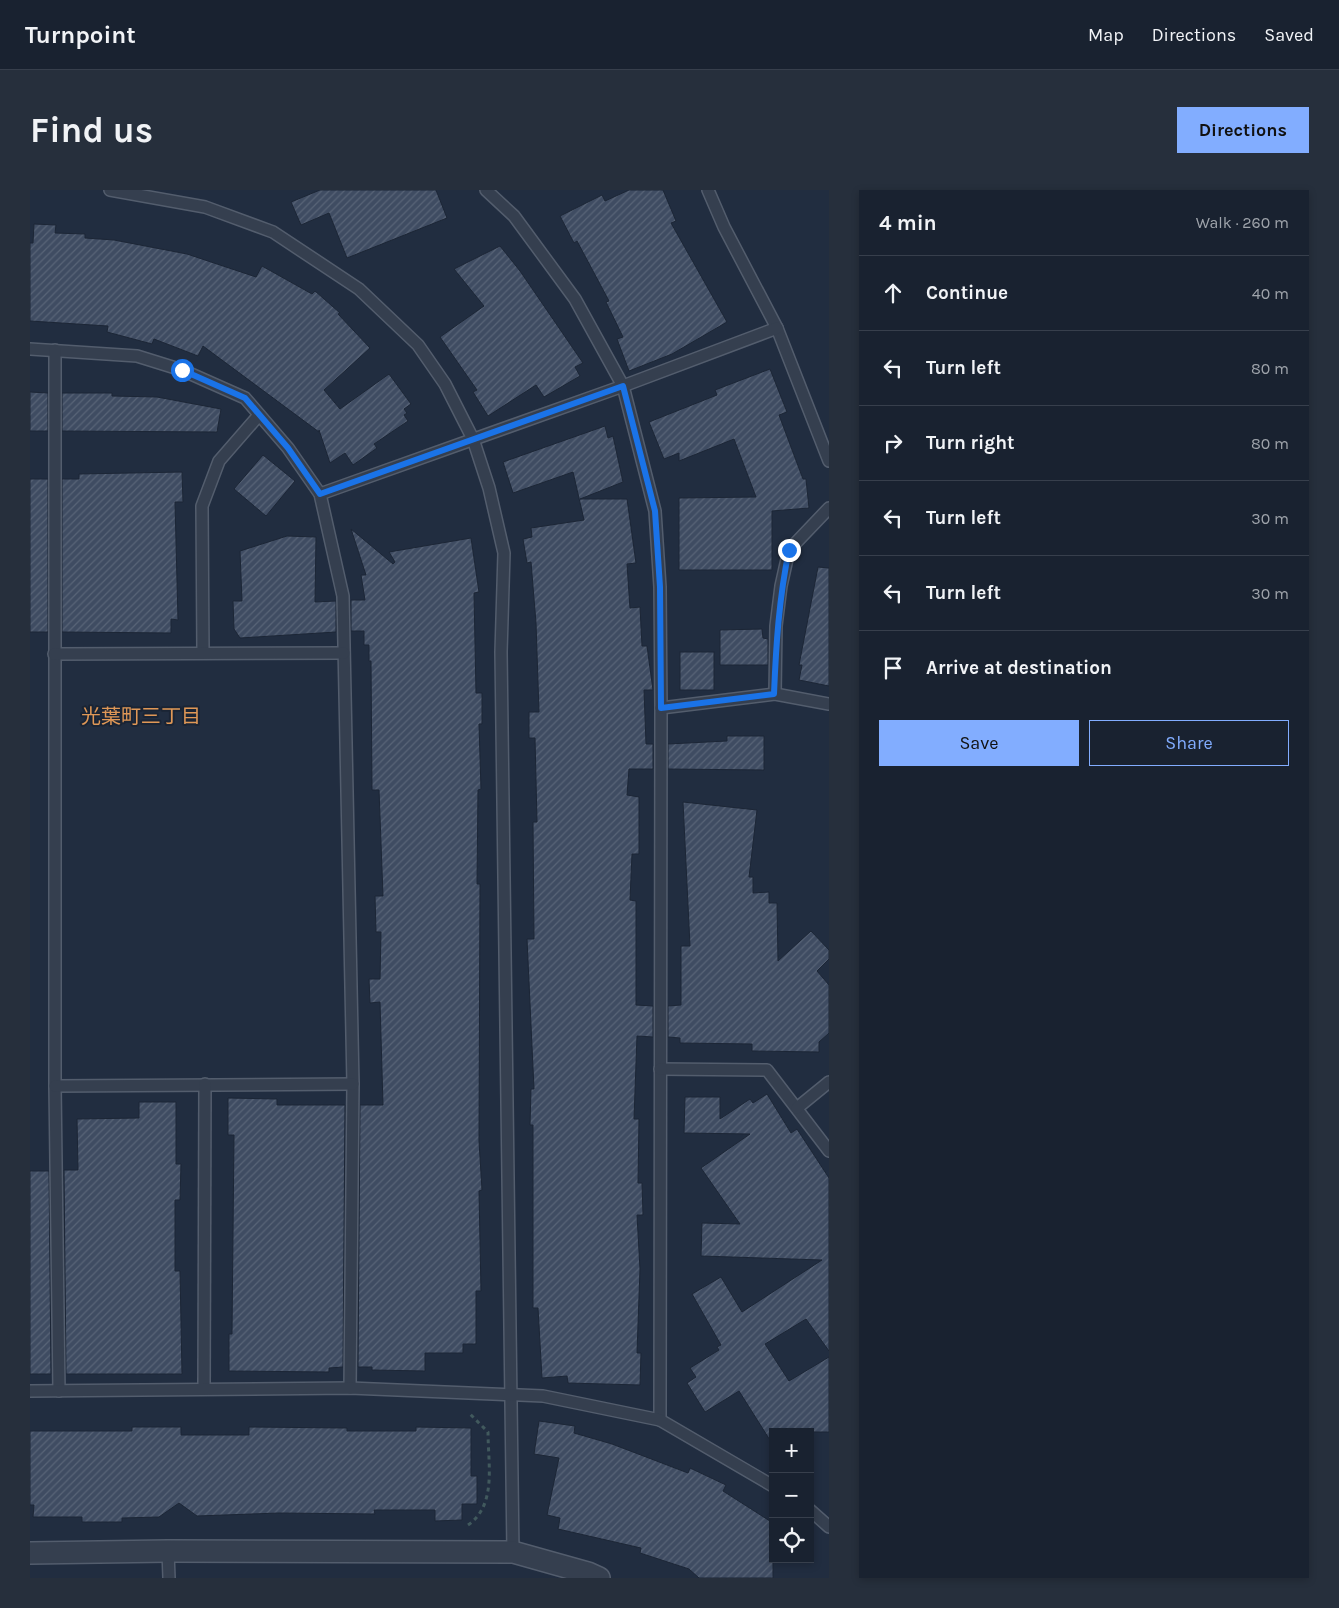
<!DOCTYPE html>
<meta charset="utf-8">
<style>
:root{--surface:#192230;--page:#262f3c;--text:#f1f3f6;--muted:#9fa4ab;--line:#373f4c;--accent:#82adff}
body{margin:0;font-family:Karla,"Noto Sans JP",sans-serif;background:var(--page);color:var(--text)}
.controls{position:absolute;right:15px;bottom:15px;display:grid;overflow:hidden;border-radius:0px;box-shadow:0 2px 8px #0003}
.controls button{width:45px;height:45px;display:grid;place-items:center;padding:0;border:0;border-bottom:1px solid var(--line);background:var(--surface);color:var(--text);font:25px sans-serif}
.stop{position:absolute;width:15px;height:15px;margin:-11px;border:4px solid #1a73e8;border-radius:50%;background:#fff}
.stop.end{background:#1a73e8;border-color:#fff;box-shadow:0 1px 5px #0008}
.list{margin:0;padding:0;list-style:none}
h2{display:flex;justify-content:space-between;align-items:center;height:65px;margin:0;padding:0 20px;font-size:21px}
h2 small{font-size:16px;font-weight:400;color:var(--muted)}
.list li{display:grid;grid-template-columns:32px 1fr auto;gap:15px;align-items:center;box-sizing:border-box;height:75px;padding:0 20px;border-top:1px solid var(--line)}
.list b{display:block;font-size:19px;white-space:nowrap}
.list em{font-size:16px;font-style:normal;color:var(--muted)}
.actions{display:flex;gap:10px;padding:15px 20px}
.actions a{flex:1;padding:11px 0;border:1px solid var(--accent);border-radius:0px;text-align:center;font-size:18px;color:var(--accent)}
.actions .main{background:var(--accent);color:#111}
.icon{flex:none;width:28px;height:28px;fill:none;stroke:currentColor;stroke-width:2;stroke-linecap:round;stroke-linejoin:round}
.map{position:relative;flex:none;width:799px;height:1388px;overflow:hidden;border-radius:0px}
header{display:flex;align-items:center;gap:30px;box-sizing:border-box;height:70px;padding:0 25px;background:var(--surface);border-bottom:1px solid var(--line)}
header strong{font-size:24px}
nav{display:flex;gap:28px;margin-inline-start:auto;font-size:18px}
.intro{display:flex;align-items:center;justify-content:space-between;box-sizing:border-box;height:120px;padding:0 30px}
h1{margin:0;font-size:35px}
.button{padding:12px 22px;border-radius:0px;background:var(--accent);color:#111;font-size:18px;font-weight:700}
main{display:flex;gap:30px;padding:0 30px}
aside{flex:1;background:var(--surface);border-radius:0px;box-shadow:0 2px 8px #0003}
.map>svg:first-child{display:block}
.building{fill:url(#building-hatch);stroke:#1c2636}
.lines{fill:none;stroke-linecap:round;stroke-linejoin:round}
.service-casing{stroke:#535d6d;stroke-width:14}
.minor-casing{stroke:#535d6d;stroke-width:24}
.path{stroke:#41595d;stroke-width:3;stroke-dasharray:4 4;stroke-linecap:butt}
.service{stroke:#353f4f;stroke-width:11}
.minor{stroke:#353f4f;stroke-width:21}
.route{stroke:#1a73e8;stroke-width:6}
.labels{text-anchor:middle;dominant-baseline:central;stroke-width:4;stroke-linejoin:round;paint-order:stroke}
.neighbourhood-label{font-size:20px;fill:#e09857;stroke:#1a2434}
</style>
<header>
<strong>Turnpoint</strong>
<nav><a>Map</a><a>Directions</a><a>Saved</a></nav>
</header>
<div class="intro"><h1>Find us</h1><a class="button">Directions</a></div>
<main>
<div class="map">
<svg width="799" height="1388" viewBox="0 0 799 1388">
<defs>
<pattern id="building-hatch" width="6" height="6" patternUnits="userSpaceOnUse" patternTransform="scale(1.25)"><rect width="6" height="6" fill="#3f4c62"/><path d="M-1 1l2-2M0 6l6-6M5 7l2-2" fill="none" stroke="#586477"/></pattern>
</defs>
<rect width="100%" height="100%" fill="#212d40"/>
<g class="building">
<polygon points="290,0 406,0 417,28 317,68 299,23 271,35 261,12"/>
<polygon points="599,0 633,0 646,31 641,33 697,132 642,164 599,181 587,149 593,147 576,112 579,111 547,51 544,53 530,26 572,5 575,11"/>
<polygon points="4,34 26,35 25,43 55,44 55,48 84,50 157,64 226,87 232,76 282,104 285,101 310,123 308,124 340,158 294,200 310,219 359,184 381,214 374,219 377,223 374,225 378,231 344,254 347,258 323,275 315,263 300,273 289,240 289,242 173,156 168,166 124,149 122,154 77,142 78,136 0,131 0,53 3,53"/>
<polygon points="470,56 490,81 553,173 545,177 550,186 514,207 506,195 458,226 443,202 447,200 410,147 454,116 424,79"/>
<polygon points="740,179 757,222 749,225 773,289 776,289 779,318 742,321 742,380 649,380 649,308 726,307 704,249 649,271 649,263 634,269 619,232 687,205 685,200"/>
<polygon points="0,202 18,203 18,241 0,241"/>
<polygon points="32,203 82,203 82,206 127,207 191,219 187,242 32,241"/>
<polygon points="575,236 578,248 583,246 593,292 550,309 597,309 606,373 597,374 600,418 610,417 612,456 617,456 623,500 614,500 616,554 623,554 623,579 599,579 597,605 609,607 609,664 602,664 600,710 606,711 606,815 623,816 623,847 607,846 604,929 609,929 608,993 612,993 613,1025 607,1025 610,1079 607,1163 611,1163 610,1195 538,1193 537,1186 512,1188 508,1118 503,1118 503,935 500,935 501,899 504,899 497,749 504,749 503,632 507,632 505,548 499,548 499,522 509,522 506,433 501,372 497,373 493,349 502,347 501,338 554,330 543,282 483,303 473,272"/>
<polygon points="233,265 265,291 236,326 204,299"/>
<polygon points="152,282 153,312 145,312 148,430 141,429 141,443 32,442 32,289 49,289 49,284"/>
<rect x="0" y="289" width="18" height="153"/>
<polygon points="321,339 363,374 365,372 359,362 441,348 449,402 444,403 446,503 452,503 452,534 449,534 451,599 448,600 447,694 450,694 449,951 452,1000 449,1001 451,1101 446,1101 446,1154 433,1154 433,1163 395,1163 395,1181 342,1180 342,1177 328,1177 330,915 353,915 350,812 340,813 339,789 350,789 351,742 346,742 345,706 353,706 349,600 342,600 341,471 339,471 339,455 334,455 334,441 321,441 321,410 335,410 331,385 336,385"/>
<polygon points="257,346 286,347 285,412 306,411 306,442 210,448 204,439 203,411 212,411 210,361"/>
<polygon points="788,377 799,378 799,496 769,490 772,475 769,475"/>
<polygon points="732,439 733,448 738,449 738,475 690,475 690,440"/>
<rect x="650" y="462" width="34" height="38"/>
<polygon points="697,546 734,546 734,580 638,579 638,554 697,551"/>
<polygon points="653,612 727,620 719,687 723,687 723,703 739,702 739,713 747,713 748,771 781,741 799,760 799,769 787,781 799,795 799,843 789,852 789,862 722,861 722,854 650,853 650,848 638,847 638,816 651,815 651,756 660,756"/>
<polygon points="737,904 761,943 767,939 799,988 799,1161 776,1129 735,1154 759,1191 799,1167 799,1242 743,1242 743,1255 709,1201 675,1222 657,1193 666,1187 660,1178 689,1160 687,1157 691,1155 662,1104 691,1087 712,1122 792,1070 671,1066 672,1033 710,1034 671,978 720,944 654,943 655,907 690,907 690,929 720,909 723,913"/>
<polygon points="198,908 247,909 247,915 315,915 313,1177 299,1178 299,1182 199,1181 199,1144 202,1144 204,945 198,945"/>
<polygon points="109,912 146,912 146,974 151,974 150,1010 145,1010 145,1081 150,1081 152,1184 36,1184 34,980 48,980 47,929 109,928"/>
<polygon points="0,981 19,981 21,1184 0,1184"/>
<polygon points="509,1231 545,1236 544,1243 582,1254 658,1283 660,1278 696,1295 693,1301 743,1333 743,1388 669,1388 659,1379 610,1363 611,1358 528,1339 530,1328 517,1325 529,1268 504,1264"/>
<polygon points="102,1237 151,1237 151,1245 219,1245 219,1237 317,1238 317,1241 386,1241 386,1237 441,1238 441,1286 447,1286 447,1314 432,1314 432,1330 405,1331 405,1320 344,1320 345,1324 249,1323 167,1326 149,1313 129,1327 92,1328 92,1332 52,1332 52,1327 3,1327 4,1315 0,1315 0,1241 102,1241"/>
</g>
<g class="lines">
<g class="service-casing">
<g id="service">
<polyline points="80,0 175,17 243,42 329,99 388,155 415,194 443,249 459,298 474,363 471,462 483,1362"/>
<polyline points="456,0 484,26 545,109 593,196 625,321 630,397 631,518 630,1230"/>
<polyline points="678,0 694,37 747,138 799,271"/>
<polyline points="0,159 107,166 152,180 215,208 258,258 290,304 313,406 323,894 320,1198"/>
<polyline points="25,160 25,896 29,1201"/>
<polyline points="290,304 593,196 747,138"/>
<polyline points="173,463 172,316 189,271 229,225"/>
<polyline points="24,464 314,463"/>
<polyline points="745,504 746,436 751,396 759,360 799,318"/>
<polyline points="631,518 745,504 799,514"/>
<polyline points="630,879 737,880 799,961"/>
<polyline points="25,896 323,894"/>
<polyline points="767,918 799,892"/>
<polyline points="174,1198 175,894"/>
<polyline points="0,1201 320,1198 513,1206 630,1230 743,1296"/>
<polyline points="780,1320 799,1337"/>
<polyline points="138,1361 139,1388"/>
</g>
</g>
<g class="minor-casing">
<polyline id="minor" points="0,1363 138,1361 483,1362 558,1383 569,1388"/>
</g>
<path class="path" d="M438 1335C467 1315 458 1274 458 1242L440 1224"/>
<use href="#service" class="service"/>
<use href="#minor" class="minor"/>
</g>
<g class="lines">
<path class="route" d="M152 180 215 208 258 258 290 304 593 196 625 321 630 397 631 518 744 504C746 455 749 408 759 360"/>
</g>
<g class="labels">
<g class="neighbourhood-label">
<text x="111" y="526">光葉町三丁目</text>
</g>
</g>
</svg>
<div class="controls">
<button>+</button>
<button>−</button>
<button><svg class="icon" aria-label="locate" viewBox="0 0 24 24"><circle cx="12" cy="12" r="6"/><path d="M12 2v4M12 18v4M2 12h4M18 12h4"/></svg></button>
</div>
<div class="stop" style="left:152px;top:180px"></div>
<div class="stop end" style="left:759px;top:360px"></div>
</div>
<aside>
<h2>4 min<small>Walk · 260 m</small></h2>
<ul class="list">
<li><svg class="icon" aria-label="ahead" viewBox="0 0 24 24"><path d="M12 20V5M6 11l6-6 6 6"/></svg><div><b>Continue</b></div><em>40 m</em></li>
<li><svg class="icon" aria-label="left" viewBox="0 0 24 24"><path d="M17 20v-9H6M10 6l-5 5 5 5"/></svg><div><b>Turn left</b></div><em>80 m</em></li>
<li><svg class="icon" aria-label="right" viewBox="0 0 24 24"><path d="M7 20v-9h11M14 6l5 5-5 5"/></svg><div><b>Turn right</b></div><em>80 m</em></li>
<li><svg class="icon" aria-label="left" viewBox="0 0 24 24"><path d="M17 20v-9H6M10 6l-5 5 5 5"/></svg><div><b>Turn left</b></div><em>30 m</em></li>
<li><svg class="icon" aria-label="left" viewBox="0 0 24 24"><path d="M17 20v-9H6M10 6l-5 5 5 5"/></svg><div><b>Turn left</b></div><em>30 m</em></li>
<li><svg class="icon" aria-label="arrive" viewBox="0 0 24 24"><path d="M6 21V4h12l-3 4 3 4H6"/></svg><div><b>Arrive at destination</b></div></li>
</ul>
<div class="actions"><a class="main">Save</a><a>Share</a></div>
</aside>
</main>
